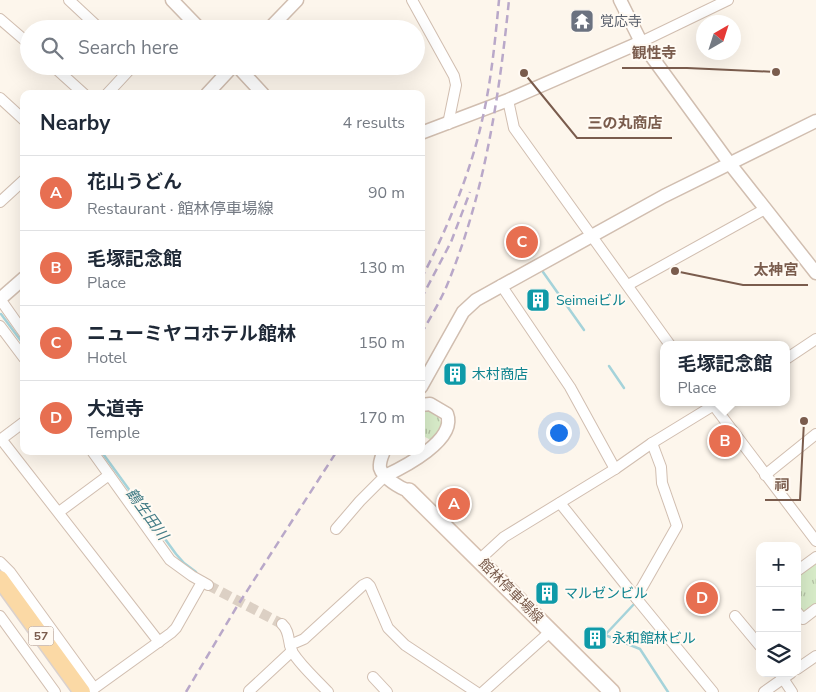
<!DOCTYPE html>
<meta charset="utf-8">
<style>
:root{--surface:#fff;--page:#f6f6f7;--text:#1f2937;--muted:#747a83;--line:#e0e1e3;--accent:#e76f51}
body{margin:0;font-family:"Nunito Sans","Noto Sans JP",sans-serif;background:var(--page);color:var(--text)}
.controls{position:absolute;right:15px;bottom:15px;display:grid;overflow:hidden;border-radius:10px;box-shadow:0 5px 20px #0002}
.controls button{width:45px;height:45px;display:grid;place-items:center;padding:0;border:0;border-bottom:1px solid var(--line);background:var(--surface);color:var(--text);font:25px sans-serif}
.compass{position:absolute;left:696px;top:15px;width:45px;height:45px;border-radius:50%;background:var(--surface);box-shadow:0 5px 20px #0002;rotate:39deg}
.you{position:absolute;left:558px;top:432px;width:18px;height:18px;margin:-12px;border:4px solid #fff;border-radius:50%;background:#1a73e8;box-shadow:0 0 0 8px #1a73e833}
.badge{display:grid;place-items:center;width:32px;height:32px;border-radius:50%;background:var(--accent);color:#fff;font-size:16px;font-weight:700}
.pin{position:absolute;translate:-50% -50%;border:2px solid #fff;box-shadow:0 1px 5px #0006}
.popup{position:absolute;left:660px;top:341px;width:130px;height:65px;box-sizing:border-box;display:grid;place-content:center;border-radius:10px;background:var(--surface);filter:drop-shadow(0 1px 4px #0005);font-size:16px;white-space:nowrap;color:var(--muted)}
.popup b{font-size:19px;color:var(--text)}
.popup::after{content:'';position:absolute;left:50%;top:100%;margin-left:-10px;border:10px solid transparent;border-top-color:var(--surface)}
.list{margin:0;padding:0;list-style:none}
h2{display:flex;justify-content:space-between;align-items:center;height:65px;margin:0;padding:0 20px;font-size:21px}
h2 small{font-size:16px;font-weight:400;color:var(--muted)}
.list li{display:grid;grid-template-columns:32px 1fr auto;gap:15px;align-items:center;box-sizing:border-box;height:75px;padding:0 20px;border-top:1px solid var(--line)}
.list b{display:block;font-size:19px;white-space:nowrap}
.list p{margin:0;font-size:16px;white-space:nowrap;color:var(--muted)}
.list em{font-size:16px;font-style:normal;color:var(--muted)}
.icon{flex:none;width:28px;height:28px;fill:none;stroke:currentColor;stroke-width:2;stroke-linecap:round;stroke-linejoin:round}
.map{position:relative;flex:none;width:816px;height:692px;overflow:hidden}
.search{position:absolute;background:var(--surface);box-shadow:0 5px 20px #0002;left:20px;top:20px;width:405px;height:55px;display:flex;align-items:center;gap:12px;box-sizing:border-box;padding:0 18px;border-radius:28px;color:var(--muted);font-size:19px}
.panel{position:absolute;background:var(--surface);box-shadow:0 5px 20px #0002;left:20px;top:90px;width:405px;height:365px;border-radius:10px}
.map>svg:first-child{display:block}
.grass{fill:url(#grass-tufts)}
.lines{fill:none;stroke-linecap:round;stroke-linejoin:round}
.stream{stroke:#a5d3da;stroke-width:2.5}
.minor-tunnel{stroke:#dcd0c4;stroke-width:10;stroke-dasharray:10 5;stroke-linecap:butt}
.minor-casing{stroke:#d1beb0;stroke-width:12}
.tertiary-casing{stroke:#d1beb0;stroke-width:15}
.secondary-casing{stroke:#d6c0b0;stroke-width:18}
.primary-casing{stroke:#dad1cd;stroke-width:19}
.minor{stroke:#fff;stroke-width:10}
.tertiary{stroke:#fff;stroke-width:12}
.secondary{stroke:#fff;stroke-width:15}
.primary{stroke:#fbd9a5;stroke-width:16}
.rail{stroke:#b9a8c9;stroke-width:2.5;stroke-dasharray:8 5;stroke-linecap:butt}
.labels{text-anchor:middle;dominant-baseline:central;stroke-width:4;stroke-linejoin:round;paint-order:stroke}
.shield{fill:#fffaf3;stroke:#a28b7f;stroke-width:1}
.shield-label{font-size:12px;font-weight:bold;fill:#7a5c4d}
.worship-label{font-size:14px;fill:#5b616d;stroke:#fffaf3;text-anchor:start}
.culture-label{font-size:14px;fill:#0d838f;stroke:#fffaf3;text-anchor:start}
.street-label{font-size:14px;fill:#7a5c4d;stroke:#fffaf3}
.water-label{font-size:15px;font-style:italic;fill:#437c86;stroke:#fffaf3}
.leader{fill:none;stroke:#7a5c4d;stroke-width:2}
.callout-dot{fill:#7a5c4d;stroke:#fffaf3;stroke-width:2}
.callout-label{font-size:15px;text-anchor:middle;font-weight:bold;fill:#7a5c4d;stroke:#fffaf3;stroke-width:4;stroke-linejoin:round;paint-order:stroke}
</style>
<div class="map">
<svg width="816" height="692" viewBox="0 0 816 692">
<defs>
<pattern id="grass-tufts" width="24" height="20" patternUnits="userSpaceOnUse" patternTransform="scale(1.25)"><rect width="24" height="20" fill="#d8ecc9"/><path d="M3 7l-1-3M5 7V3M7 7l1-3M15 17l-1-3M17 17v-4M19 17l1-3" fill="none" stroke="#b4c2a5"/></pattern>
</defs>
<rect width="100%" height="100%" fill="#fdf6ec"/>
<g class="grass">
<path d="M421 408C432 408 441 416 442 427L431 440 421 435Z"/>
<polygon points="816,560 816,605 804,614 797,609 797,574"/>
</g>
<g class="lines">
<g class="stream">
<polyline points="543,272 584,330"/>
<polyline points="1,314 24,345"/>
<polyline points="609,366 624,388"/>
<polyline points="101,451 176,554 184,563 196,572"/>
<polyline points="635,603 605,635 640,649 668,692"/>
</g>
<polyline class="minor-tunnel" points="208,585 282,624"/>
<g class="minor-casing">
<g id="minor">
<polyline points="69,0 100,29"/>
<polyline points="412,0 454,76 456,85 448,124"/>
<polyline points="0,19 29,44"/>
<polyline points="641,42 728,0"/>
<polyline points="53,66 84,94"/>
<polyline points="107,94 133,66"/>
<polyline points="0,98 24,120"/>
<polyline points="508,100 514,128 670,345"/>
<polyline points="0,202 24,180"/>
<polyline points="501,285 570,387 615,469"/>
<polyline points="628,285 765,209"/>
<polyline points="0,299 24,333"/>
<polyline points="0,326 24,358"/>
<polyline points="786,359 816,339"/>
<polyline points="711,402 816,541"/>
<polyline points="1,439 159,642"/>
<polyline points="0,440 24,422"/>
<polyline points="652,443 661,467 662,483 677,526 636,598 713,692"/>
<polyline points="92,451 170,560 192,576 208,585"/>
<polyline points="765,475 816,434"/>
<polyline points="560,503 636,598"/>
<polyline points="59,512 109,475"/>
<polyline points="336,529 360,501 385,476"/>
<polyline points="479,560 504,537 615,469 652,443 719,402"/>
<polyline points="0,562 10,572 94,688"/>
<polyline points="797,571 816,557"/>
<polyline points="797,612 803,619 816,609"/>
<polyline points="0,616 55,692"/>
<polyline points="735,616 760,646"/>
<path d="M282 624C291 632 287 644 293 653 302 667 317 680 328 692"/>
<polyline points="290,645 304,639 363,585 367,583 370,586 388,628 405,645 476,692"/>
<polyline points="797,669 816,656"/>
<polyline points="780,674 792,692"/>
<polyline points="373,677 387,692"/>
<polyline points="249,691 292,651"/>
<polyline points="89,692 171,633 176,628 202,582"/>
<polyline points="483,692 551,631"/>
<polyline points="764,692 791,673"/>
</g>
</g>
<g class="tertiary-casing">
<g id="tertiary">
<polyline points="172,0 200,29"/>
<polyline points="620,0 641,42 730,164 816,273"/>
<polyline points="269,29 297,0"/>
<polyline points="237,66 263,94"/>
<polyline points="207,94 233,66"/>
<polyline points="421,133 508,100 641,42"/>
<polyline points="0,299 24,278"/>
<polyline points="421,387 463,312 476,300 664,196 816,121"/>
<path d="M384 451C382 456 379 462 380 468 383 478 400 488 409 491"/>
<path d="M385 476C404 467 457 440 447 414L430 404 421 405"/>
</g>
</g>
<g class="secondary-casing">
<polyline id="secondary" points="409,491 612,692"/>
</g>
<g class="primary-casing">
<polyline id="primary" points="0,579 82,692"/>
</g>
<use href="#minor" class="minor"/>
<use href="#tertiary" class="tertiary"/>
<use href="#secondary" class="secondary"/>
<use href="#primary" class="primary"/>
<g class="rail">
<path d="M421 279C445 234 470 174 481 125 491 84 495 42 499 0"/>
<polyline points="421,299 451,242 470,192"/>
<path d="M421 334C429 320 438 305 445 290 484 198 499 99 509 0"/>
<polyline points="186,692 236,608 337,451"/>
</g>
</g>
<defs>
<g id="temple-square" transform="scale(1.25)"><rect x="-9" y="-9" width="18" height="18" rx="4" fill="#6b7280" stroke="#fffaf3"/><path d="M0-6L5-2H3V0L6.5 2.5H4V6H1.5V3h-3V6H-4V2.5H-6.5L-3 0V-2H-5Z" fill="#fff"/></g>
<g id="building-square" transform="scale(1.25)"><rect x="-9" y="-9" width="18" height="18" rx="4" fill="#0f9aa8" stroke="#fffaf3"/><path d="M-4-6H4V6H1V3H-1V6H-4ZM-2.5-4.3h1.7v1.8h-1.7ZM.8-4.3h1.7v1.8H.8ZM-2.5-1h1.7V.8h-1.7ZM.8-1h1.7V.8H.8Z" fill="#fff"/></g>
</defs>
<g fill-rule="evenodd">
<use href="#temple-square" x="582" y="21"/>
<use href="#building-square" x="538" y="300"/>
<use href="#building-square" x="455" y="374"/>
<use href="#building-square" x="547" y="593"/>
<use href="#building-square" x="595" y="638"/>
</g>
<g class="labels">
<rect class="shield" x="28.5" y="626.5" width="25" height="19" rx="4"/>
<g class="shield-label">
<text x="41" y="636">57</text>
</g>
<g class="worship-label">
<text x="600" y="21">覚応寺</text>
</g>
<g class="culture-label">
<text x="556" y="300">Seimeiビル</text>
<text x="472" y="374">木村商店</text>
<text x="564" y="593">マルゼンビル</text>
<text x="612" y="638">永和館林ビル</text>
</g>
<g class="street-label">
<text transform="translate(511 591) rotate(45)">館林停車場線</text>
</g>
<g class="water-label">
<text transform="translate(147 514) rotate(54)">鶴生田川</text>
</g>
</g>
<path class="leader" d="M776 72L687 68H622M524 73L577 138H672M675 271L743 285H808M804 421L800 500H765"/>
<g class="callout-dot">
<circle cx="776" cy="72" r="5"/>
<circle cx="524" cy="73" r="5"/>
<circle cx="675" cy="271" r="5"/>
<circle cx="804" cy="421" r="5"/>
</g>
<g class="callout-label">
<text x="654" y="58">観性寺</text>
<text x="625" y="128">三の丸商店</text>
<text x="776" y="275">太神宮</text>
<text x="782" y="490">祠</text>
</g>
</svg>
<div class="controls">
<button>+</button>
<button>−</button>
<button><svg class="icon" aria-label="layers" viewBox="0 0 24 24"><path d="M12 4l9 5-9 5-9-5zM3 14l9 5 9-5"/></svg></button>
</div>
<svg class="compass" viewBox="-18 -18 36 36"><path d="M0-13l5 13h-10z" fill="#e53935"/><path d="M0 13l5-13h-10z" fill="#747a83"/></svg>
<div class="you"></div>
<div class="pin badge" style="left:454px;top:504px">A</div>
<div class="pin badge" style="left:725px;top:441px">B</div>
<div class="popup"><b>毛塚記念館</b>Place</div>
<div class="pin badge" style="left:522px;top:242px">C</div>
<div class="pin badge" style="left:702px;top:598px">D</div>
<div class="search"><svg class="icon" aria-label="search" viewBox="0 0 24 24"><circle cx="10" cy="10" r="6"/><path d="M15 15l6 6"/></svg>Search here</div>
<section class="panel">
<h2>Nearby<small>4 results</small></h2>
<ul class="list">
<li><span class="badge">A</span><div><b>花山うどん</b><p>Restaurant · 館林停車場線</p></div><em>90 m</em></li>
<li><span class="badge">B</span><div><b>毛塚記念館</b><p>Place</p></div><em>130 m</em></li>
<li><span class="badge">C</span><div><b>ニューミヤコホテル館林</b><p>Hotel</p></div><em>150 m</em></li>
<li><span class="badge">D</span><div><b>大道寺</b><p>Temple</p></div><em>170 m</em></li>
</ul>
</section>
</div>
